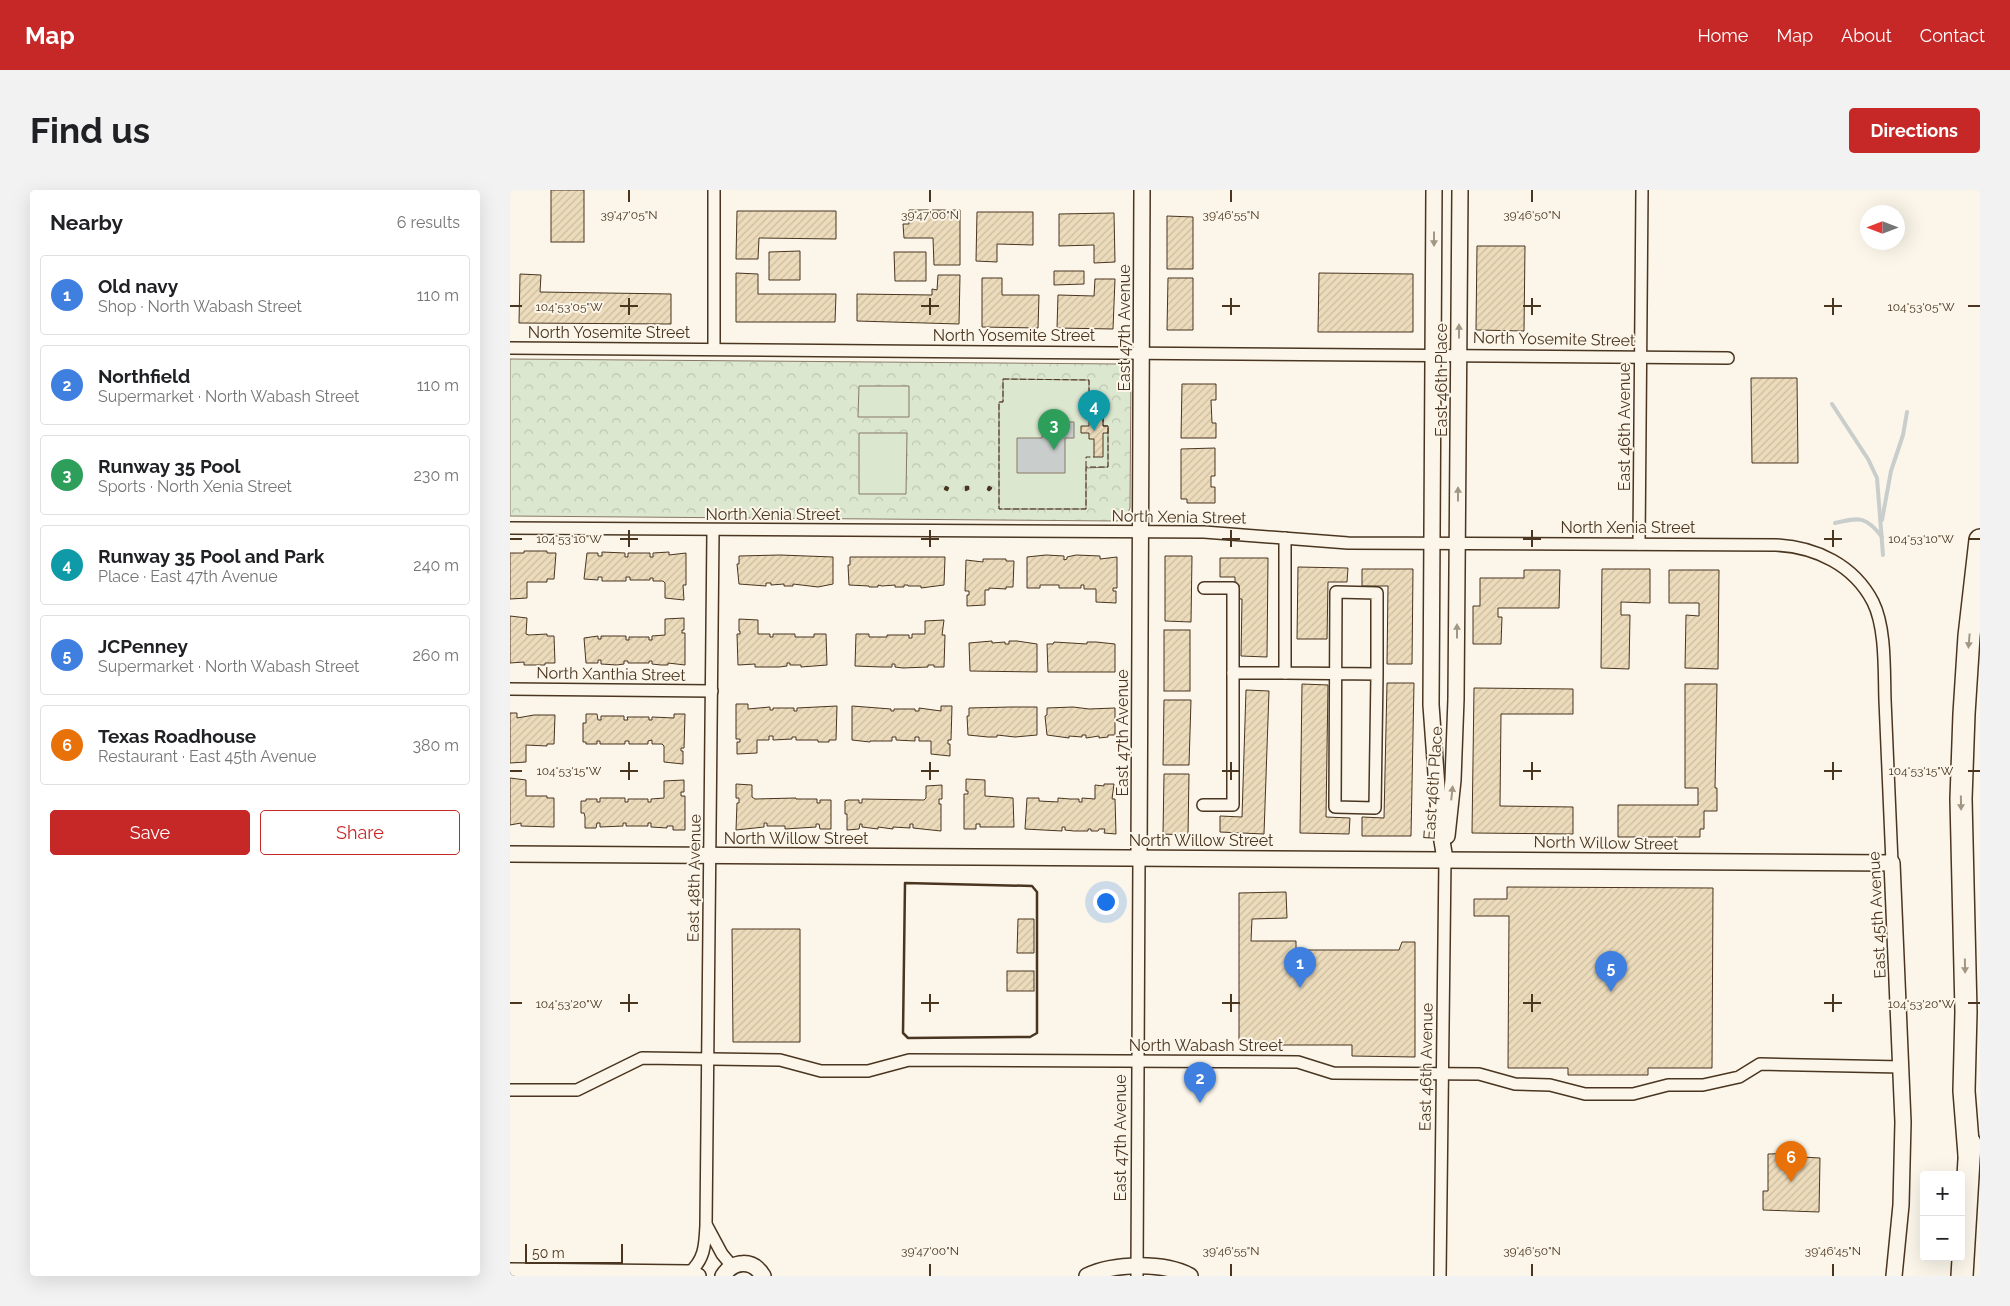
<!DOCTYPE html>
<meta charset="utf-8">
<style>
:root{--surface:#fff;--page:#f2f2f2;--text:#202124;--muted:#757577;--line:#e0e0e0;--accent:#c62828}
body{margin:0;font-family:Raleway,sans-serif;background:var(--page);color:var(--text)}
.controls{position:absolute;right:15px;bottom:15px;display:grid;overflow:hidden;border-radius:5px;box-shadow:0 5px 20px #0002}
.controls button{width:45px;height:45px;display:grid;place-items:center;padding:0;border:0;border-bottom:1px solid var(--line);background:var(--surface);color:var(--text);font:25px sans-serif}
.compass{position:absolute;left:1350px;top:15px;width:45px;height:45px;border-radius:50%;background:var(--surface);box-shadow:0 5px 20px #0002;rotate:270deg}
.scale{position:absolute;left:15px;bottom:12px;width:98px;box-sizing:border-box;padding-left:5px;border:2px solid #4a3520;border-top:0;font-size:14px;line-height:18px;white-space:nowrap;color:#4a3520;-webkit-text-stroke:4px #fbf6e9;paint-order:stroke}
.you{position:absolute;left:595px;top:711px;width:18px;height:18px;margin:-12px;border:4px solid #fff;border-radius:50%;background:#1a73e8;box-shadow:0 0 0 8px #1a73e833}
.badge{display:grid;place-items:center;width:32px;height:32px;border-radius:50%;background:var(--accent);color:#fff;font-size:16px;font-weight:700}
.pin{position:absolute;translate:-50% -41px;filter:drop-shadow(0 1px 2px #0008)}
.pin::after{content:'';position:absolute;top:26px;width:18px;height:15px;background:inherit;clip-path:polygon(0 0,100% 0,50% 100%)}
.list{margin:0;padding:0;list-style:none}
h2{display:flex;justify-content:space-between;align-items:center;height:65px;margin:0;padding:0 20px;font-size:21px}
h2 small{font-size:16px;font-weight:400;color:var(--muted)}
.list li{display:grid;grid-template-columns:32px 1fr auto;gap:15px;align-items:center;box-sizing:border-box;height:80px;margin:0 10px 10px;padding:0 10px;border:1px solid var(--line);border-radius:5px}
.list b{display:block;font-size:19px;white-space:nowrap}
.list p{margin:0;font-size:16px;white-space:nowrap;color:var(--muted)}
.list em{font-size:16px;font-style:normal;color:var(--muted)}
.actions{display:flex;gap:10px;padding:15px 20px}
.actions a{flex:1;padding:11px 0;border:1px solid var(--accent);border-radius:5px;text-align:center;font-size:18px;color:var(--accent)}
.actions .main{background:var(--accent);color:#fff}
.map{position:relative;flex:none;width:1470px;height:1086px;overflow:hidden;border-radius:5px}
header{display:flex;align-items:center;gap:30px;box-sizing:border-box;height:70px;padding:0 25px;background:var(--accent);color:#fff}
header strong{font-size:24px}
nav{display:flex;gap:28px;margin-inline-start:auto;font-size:18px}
.intro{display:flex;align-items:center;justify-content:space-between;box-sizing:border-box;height:120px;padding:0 30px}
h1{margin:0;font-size:35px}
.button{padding:12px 22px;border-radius:5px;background:var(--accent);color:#fff;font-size:18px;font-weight:700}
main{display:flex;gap:30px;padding:0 30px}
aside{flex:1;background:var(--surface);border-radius:5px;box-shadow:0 5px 20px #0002}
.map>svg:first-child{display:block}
.park{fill:url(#park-crowns);stroke:#887966}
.pitch{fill:#dce7d0;stroke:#887966}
.water{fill:#c9cecd;stroke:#887966}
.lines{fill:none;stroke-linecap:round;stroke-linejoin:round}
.stream{stroke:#c9cecd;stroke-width:4}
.building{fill:url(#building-hatch);stroke:#4a3520}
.minor-casing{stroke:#4a3520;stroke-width:14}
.tertiary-casing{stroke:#4a3520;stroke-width:18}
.motorway-casing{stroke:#4a3520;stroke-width:24}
.minor{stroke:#fbf6e9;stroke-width:11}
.tertiary{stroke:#fbf6e9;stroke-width:15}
.motorway{stroke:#fbf6e9;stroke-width:21}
.fence{stroke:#4a3520;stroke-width:1;stroke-dasharray:6 2.5;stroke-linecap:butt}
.wall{stroke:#4a3520;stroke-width:2.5}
.oneway{fill:#a29684}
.ticks{fill:none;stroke:#4a3520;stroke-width:2}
.labels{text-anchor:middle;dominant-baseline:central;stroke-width:4;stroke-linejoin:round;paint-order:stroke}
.street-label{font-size:16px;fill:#4a3520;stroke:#fbf6e9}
.ticks-label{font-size:12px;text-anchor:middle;fill:#4a3520;stroke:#fbf6e9;stroke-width:4;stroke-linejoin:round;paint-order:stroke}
</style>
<header>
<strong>Map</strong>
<nav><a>Home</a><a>Map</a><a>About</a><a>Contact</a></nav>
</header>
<div class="intro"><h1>Find us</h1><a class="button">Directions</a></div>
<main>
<aside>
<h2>Nearby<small>6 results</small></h2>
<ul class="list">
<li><span class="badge" style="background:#3f7fe0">1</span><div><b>Old navy</b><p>Shop · North Wabash Street</p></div><em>110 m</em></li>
<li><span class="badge" style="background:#3f7fe0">2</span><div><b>Northfield</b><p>Supermarket · North Wabash Street</p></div><em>110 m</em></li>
<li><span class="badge" style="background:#2e9e5b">3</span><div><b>Runway 35 Pool</b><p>Sports · North Xenia Street</p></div><em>230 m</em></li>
<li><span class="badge" style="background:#0f9aa8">4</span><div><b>Runway 35 Pool and Park</b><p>Place · East 47th Avenue</p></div><em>240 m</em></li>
<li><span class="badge" style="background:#3f7fe0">5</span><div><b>JCPenney</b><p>Supermarket · North Wabash Street</p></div><em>260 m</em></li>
<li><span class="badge" style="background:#e8710a">6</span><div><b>Texas Roadhouse</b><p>Restaurant · East 45th Avenue</p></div><em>380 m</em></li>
</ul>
<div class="actions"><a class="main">Save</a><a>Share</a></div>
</aside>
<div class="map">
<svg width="1470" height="1086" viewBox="0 0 1470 1086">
<defs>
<pattern id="park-crowns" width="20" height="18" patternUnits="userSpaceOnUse" patternTransform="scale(1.25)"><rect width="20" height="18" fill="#dce7d0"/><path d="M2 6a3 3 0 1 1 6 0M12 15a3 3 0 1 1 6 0" fill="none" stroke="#bec7b2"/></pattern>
<pattern id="building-hatch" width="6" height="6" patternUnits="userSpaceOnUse" patternTransform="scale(1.25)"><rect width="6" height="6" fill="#ecdcbc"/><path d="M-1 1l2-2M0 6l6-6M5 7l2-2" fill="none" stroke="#ccbda1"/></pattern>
</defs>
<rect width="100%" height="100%" fill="#fbf6e9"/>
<polygon class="park" points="0,169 611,174 618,177 621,185 620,318 616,327 607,331 0,326"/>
<g class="pitch">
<polygon points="493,189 579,190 579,212 593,212 593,236 598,236 598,277 576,278 576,319 489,319 489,212 493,212"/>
<polygon points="349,196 399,196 399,227 348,227"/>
<polygon points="349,243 397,243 396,304 349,304"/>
</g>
<polygon class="water" points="533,232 564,232 564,248 555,248 555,283 507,283 507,248 532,248"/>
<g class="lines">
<g class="stream">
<polyline points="1322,214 1358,269 1367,288 1373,365"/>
<polyline points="1372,330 1381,281 1393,245 1397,222"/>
<path d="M1325 333C1349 327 1356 326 1372 347"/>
</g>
</g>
<g class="building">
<rect x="41" y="0" width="33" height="52"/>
<polygon points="399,20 450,20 450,75 424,75 423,48 394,48 393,34 399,34"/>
<polygon points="227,21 326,21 326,49 249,48 248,69 226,69"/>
<polygon points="467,22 523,22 523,55 487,54 487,72 466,71"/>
<polygon points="604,23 605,72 584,73 584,55 549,56 549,24"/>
<polygon points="657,26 683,27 683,79 657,79"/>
<polygon points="967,56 1015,56 1014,141 966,140"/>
<polygon points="290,61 290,90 259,90 259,62"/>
<polygon points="384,62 416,62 416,91 385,91"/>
<polygon points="544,81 574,81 574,94 544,95"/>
<polygon points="226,83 248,84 248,104 326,104 325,132 226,132"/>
<polygon points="809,83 903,84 903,142 808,142"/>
<polygon points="10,84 31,85 30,102 161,104 161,134 9,133"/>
<polygon points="428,85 450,85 449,134 347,131 347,104 422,105 422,99 427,100"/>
<polygon points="472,88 492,88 492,105 529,105 528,138 472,137"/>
<polygon points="658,88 683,88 683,140 657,140"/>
<polygon points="585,89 605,89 603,139 547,138 548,105 584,106"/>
<polygon points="1241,188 1287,188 1288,273 1242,273"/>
<polygon points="672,194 706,194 706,210 701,210 702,233 706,233 706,248 671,248"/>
<polygon points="579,212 593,212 593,236 598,236 598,243 593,243 593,267 584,267 584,249 579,249 579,243 571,243 571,236 579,236"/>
<polygon points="705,258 705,286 701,286 701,297 705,297 705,313 677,313 677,309 671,309 671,259"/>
<polygon points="14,361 37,361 37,363 46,363 44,389 37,389 37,392 17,392 17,408 0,409 0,363 14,363"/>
<polygon points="92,362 115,363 115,367 118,367 118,363 140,363 140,367 143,367 143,363 159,362 159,365 176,363 176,395 173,395 174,410 155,408 155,393 153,391 143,391 143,388 140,388 140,390 120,390 120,387 116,387 116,391 92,391 92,387 88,387 88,390 74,389 77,363 88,363 88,366 92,366"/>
<polygon points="270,365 323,367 323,394 308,397 283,394 283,396 274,396 274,394 261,395 261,393 256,393 256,396 229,394 227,374 229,374 229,366"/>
<polygon points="536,365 554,366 554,370 557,369 557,367 566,365 590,366 590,369 607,367 607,398 603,398 603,401 606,401 606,413 586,412 586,399 574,399 574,395 571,395 571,398 549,398 549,395 530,395 530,398 517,398 517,367"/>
<polygon points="655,366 682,366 681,432 655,431"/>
<polygon points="340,367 435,367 434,395 411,398 411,396 398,396 398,395 394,395 394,397 385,397 385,395 372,396 368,395 368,397 359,397 359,396 339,395 338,375 340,375"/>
<polygon points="710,368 758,368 757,467 731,466 732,409 729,409 729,395 725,395 725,387 710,387"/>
<polygon points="473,369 496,369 496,371 504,371 503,397 496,397 496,399 479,398 479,400 475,400 475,415 457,416 457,405 459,405 459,401 455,401 456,370 473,372"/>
<polygon points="788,377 838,378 837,392 818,392 817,449 787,449"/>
<polygon points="852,379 903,379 902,474 877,474 878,396 852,396"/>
<polygon points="1092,379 1140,379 1140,413 1111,412 1111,425 1120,425 1119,479 1091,478"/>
<polygon points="1014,380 1050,380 1049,418 988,418 988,427 992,427 991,454 963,454 963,416 970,416 970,388 1014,388"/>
<polygon points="1159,380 1209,380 1208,479 1175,478 1176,425 1189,426 1189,413 1159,413"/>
<polygon points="0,426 17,428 16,444 19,445 37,444 37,446 44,446 45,473 35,473 35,475 14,475 14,472 0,473"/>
<polygon points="174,428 174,440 172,440 172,443 175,443 175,475 158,473 158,475 151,475 142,474 142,471 139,471 139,473 118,473 118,471 114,471 114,474 107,475 91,474 91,470 88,470 88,473 76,473 74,448 88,446 88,449 91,449 91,446 116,446 116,450 119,450 119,447 139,447 139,450 142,450 142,446 155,445 155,429"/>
<polygon points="229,429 248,430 248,444 260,444 260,447 263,447 263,444 285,444 285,447 304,447 304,444 316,444 317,475 291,477 291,475 280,475 280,473 277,473 277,476 269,477 245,477 245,474 228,475 227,444 230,444 230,441 229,441"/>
<polygon points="434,430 432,445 435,445 434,477 424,477 424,475 418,475 418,477 393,478 385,477 385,474 382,474 382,477 372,477 345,476 346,444 359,444 359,447 377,447 377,445 399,445 399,448 402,448 402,444 415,444 415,431"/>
<rect x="654" y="440" width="26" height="61"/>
<polygon points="482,451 482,453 495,452 495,454 499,454 499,451 507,451 527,454 527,482 460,481 459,453"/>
<polygon points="544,452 577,454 577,452 586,452 605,454 605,482 538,482 537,454 543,454"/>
<polygon points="877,493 904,493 901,646 852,646 852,627 874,628"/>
<polygon points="792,494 818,495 816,627 840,628 839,644 790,643"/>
<polygon points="1175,494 1207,494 1205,598 1207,598 1207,621 1194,621 1194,639 1190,639 1190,647 1108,647 1108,615 1188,615 1188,598 1175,598"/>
<polygon points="964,498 1063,499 1063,524 991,524 990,616 1063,617 1063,644 962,643"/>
<polygon points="736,500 759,501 754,644 710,642 710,626 732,627"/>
<polygon points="654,510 681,510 679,575 653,575"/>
<polygon points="226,514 238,514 238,519 260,517 260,520 263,520 263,518 284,518 284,521 287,521 287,518 327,516 326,550 319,550 319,552 308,552 308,550 286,550 286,547 282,547 282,549 263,550 263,546 259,546 259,550 247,550 247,563 227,564 227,552 230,552 230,549 226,549"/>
<polygon points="342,516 381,519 381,521 384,521 384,519 405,519 405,521 409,521 409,518 431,521 431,516 442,516 441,550 438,550 438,554 440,554 440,566 421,564 421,551 409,551 409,547 405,547 405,551 386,550 386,547 382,547 382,551 360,551 360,552 342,550"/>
<polygon points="501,517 527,517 527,545 505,547 487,545 487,547 478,547 458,545 457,526 459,526 459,518"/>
<polygon points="563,517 579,519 605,518 605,545 598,545 598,547 589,548 589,546 576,548 576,545 572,545 572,547 559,546 559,548 537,545 535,526 537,525 537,518"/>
<polygon points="0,523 7,523 7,528 24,525 45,525 44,554 37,554 37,556 16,555 16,572 0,573"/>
<polygon points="76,524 87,524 88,530 91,530 91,526 114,526 114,530 118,530 117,527 139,527 139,530 142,530 142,527 164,528 164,524 175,524 174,558 171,558 171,561 173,561 173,574 154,572 154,556 152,554 142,554 142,550 138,551 138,554 119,554 119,551 115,551 115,554 90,554 90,551 87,551 87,554 76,554 76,552 73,552 73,533 76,533"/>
<polygon points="654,584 679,584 678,645 653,644"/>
<polygon points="0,588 16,590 16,606 37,606 37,608 44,608 44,637 11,636 11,633 0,635"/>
<polygon points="456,589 475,590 475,606 503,608 504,637 470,637 470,634 466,634 466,639 454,639 454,604 458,604 458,601 456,601"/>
<polygon points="174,590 174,602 171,602 171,606 175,606 175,640 163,640 163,636 157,636 157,638 141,637 141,633 138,633 138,636 116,636 116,633 113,633 113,636 90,637 90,633 87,633 86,638 75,638 75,627 74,623 71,623 71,611 76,611 76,609 87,609 87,612 90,612 90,608 115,608 115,612 118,612 118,609 138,609 138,612 141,612 141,609 154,608 154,591"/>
<polygon points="226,594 242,595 242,607 245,609 286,608 286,609 307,609 307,613 310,613 310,610 321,610 321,639 310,639 309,634 306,634 306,637 275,639 275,636 257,636 257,633 254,633 254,637 226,640 227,613 229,613 229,608 226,608"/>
<polygon points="594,594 604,594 602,609 605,609 606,644 594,643 595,639 589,639 588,641 581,641 581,639 578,639 578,641 564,641 555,640 555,637 552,637 552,641 515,639 517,608 529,608 529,611 548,612 548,608 560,609 569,609 569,612 572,612 572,608 585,609 585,595 594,596"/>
<polygon points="432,595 432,609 429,609 429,614 431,614 431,641 403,638 403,634 400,634 400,638 383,637 383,639 368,637 368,639 352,637 352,634 350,634 349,639 337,640 337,624 335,624 335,611 338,610 349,610 349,613 352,613 352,609 414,610 416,608 416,596"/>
<polygon points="997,697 1203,698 1202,878 1138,878 1138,885 1058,885 1058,878 998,878 999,726 964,726 964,709 997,709"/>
<polygon points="776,702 777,728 742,729 741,751 786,751 786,760 889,760 892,752 905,752 905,867 842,866 842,855 729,855 729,703"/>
<polygon points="508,729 524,729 524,763 507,763"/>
<polygon points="222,739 290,739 290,852 223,852"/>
<rect x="497" y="781" width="27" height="20"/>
<polygon points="1291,963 1291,967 1310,968 1309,1022 1253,1020 1253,1001 1258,1001 1258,964"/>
</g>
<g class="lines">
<g class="minor-casing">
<g id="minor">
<polyline points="0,158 1218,168"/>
<polyline points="204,159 204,0"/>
<path d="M0 338 694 342 838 353 1266 355C1306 357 1344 375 1363 412 1376 438 1374 481 1375 510 1377 564 1380 619 1382 673"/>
<polyline points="775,348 775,483 867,484 867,403 826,402 825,617 865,618 867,484"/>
<polyline points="1129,354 1132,0"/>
<polyline points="694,398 723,398 723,483 775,483"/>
<polyline points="0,499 202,501"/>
<polyline points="693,615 723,615 723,483"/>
<polyline points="0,900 67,900 132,868 270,870 311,881 358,881 399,870 788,872 823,883 969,884 1005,894 1040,895 1075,904 1123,904 1158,895 1193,895 1229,887 1250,874 1392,877"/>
<polyline points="197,1036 212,1064 222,1076"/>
<path d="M179 1083C195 1069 195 1055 196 1035L203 341"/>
<polyline points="627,1086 629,667"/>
<polyline points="930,1086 935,669"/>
</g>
</g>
<g class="tertiary-casing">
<g id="tertiary">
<polyline points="924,0 921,515 930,639 935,669"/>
<polyline points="937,646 943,590 946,509 950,0"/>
<polyline points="0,664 1382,673 1393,932 1391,1015 1384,1086"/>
<polyline points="629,667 632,0"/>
<polyline points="0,1081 179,1083 188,1086"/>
<path d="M213 1086C223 1070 243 1069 253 1086"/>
<path d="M577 1086C603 1073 654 1072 680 1086"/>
</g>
</g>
<g class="motorway-casing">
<g id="motorway">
<polyline points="1459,965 1454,901 1456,822 1451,609 1454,524 1459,446 1470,350"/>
<polyline points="1452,1086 1460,953"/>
</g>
</g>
<use href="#minor" class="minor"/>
<use href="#tertiary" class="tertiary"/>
<use href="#motorway" class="motorway"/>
<g class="fence">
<polygon points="493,189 579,190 579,212 593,212 593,236 598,236 598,277 576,277 576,319 489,319 489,212 493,212"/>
<polyline points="576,277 576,267 584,267"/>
</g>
<g class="wall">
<polygon points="436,297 438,298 437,300 435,299"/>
<polygon points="456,297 458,297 458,299 456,300"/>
<polygon points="479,297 481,298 479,300 478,299"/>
<polygon points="395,693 522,696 527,702 527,843 520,847 398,848 393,843"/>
</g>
</g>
<defs><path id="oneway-solid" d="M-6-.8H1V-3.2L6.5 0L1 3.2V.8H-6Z" transform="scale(1.25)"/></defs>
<g class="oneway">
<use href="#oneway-solid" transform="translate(924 49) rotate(90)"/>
<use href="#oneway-solid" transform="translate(949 141) rotate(-90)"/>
<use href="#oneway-solid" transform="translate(948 304) rotate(-90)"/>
<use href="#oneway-solid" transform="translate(947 441) rotate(-90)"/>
<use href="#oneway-solid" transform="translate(1459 451) rotate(95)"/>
<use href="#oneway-solid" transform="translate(942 603) rotate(-84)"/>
<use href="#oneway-solid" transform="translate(1451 613) rotate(89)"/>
<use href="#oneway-solid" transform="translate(1455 776) rotate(89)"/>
</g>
<path class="ticks" d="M119 0V12M420 0V12M721 0V12M1022 0V12M119 108V125M420 108V125M721 108V125M1022 108V125M1323 108V125M0 116H12M110 116H128M411 116H429M712 116H730M1013 116H1031M1314 116H1332M1458 116H1470M119 340V357M420 340V357M721 340V357M1022 340V357M1323 340V357M0 349H12M110 349H128M411 349H429M712 349H730M1013 349H1031M1314 349H1332M1458 349H1470M119 572V590M420 572V590M721 572V590M1022 572V590M1323 572V590M0 581H12M110 581H128M411 581H429M712 581H730M1013 581H1031M1314 581H1332M1458 581H1470M119 804V822M420 804V822M721 804V822M1022 804V822M1323 804V822M0 813H12M110 813H128M411 813H429M712 813H730M1013 813H1031M1314 813H1332M1458 813H1470M420 1074V1086M721 1074V1086M1022 1074V1086M1323 1074V1086"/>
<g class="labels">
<g class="street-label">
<text transform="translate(614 138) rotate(-90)">East 47th Avenue</text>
<text x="99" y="142">North Yosemite Street</text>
<text x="504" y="145">North Yosemite Street</text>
<text transform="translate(1044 149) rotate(1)">North Yosemite Street</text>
<text transform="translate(931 190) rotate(-90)">East 46th Place</text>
<text transform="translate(1114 237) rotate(-90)">East 46th Avenue</text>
<text x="263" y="324">North Xenia Street</text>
<text transform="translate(669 327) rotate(1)">North Xenia Street</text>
<text x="1118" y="337">North Xenia Street</text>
<text transform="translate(101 484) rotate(1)">North Xanthia Street</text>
<text transform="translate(612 543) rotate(-90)">East 47th Avenue</text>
<text transform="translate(923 593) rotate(-86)">East 46th Place</text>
<text x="286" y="648">North Willow Street</text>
<text x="691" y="650">North Willow Street</text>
<text transform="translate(1096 653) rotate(1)">North Willow Street</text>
<text transform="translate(184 688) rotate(-89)">East 48th Avenue</text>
<text transform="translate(1367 725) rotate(-93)">East 45th Avenue</text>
<text x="696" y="855">North Wabash Street</text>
<text transform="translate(916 877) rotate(-89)">East 46th Avenue</text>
<text transform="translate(610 948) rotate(-90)">East 47th Avenue</text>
</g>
</g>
<g class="ticks-label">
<text x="119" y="29">39°47'05"N</text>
<text x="420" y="29">39°47'00"N</text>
<text x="721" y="29">39°46'55"N</text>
<text x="1022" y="29">39°46'50"N</text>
<text x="1411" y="121">104°53'05"W</text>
<text x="59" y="121">104°53'05"W</text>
<text x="1411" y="353">104°53'10"W</text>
<text x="59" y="353">104°53'10"W</text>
<text x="1411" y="585">104°53'15"W</text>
<text x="59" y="585">104°53'15"W</text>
<text x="1411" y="818">104°53'20"W</text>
<text x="59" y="818">104°53'20"W</text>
<text x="420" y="1065">39°47'00"N</text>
<text x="721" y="1065">39°46'55"N</text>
<text x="1022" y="1065">39°46'50"N</text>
<text x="1323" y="1065">39°46'45"N</text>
</g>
</svg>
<div class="controls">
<button>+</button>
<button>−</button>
</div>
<svg class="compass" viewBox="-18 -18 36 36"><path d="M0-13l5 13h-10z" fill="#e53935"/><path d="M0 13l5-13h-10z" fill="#757577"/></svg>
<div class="scale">50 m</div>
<div class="you"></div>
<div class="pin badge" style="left:790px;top:798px;background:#3f7fe0">1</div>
<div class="pin badge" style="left:690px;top:913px;background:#3f7fe0">2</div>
<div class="pin badge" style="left:544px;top:260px;background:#2e9e5b">3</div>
<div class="pin badge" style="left:584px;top:241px;background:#0f9aa8">4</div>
<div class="pin badge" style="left:1101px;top:802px;background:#3f7fe0">5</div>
<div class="pin badge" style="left:1281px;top:992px;background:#e8710a">6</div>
</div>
</main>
